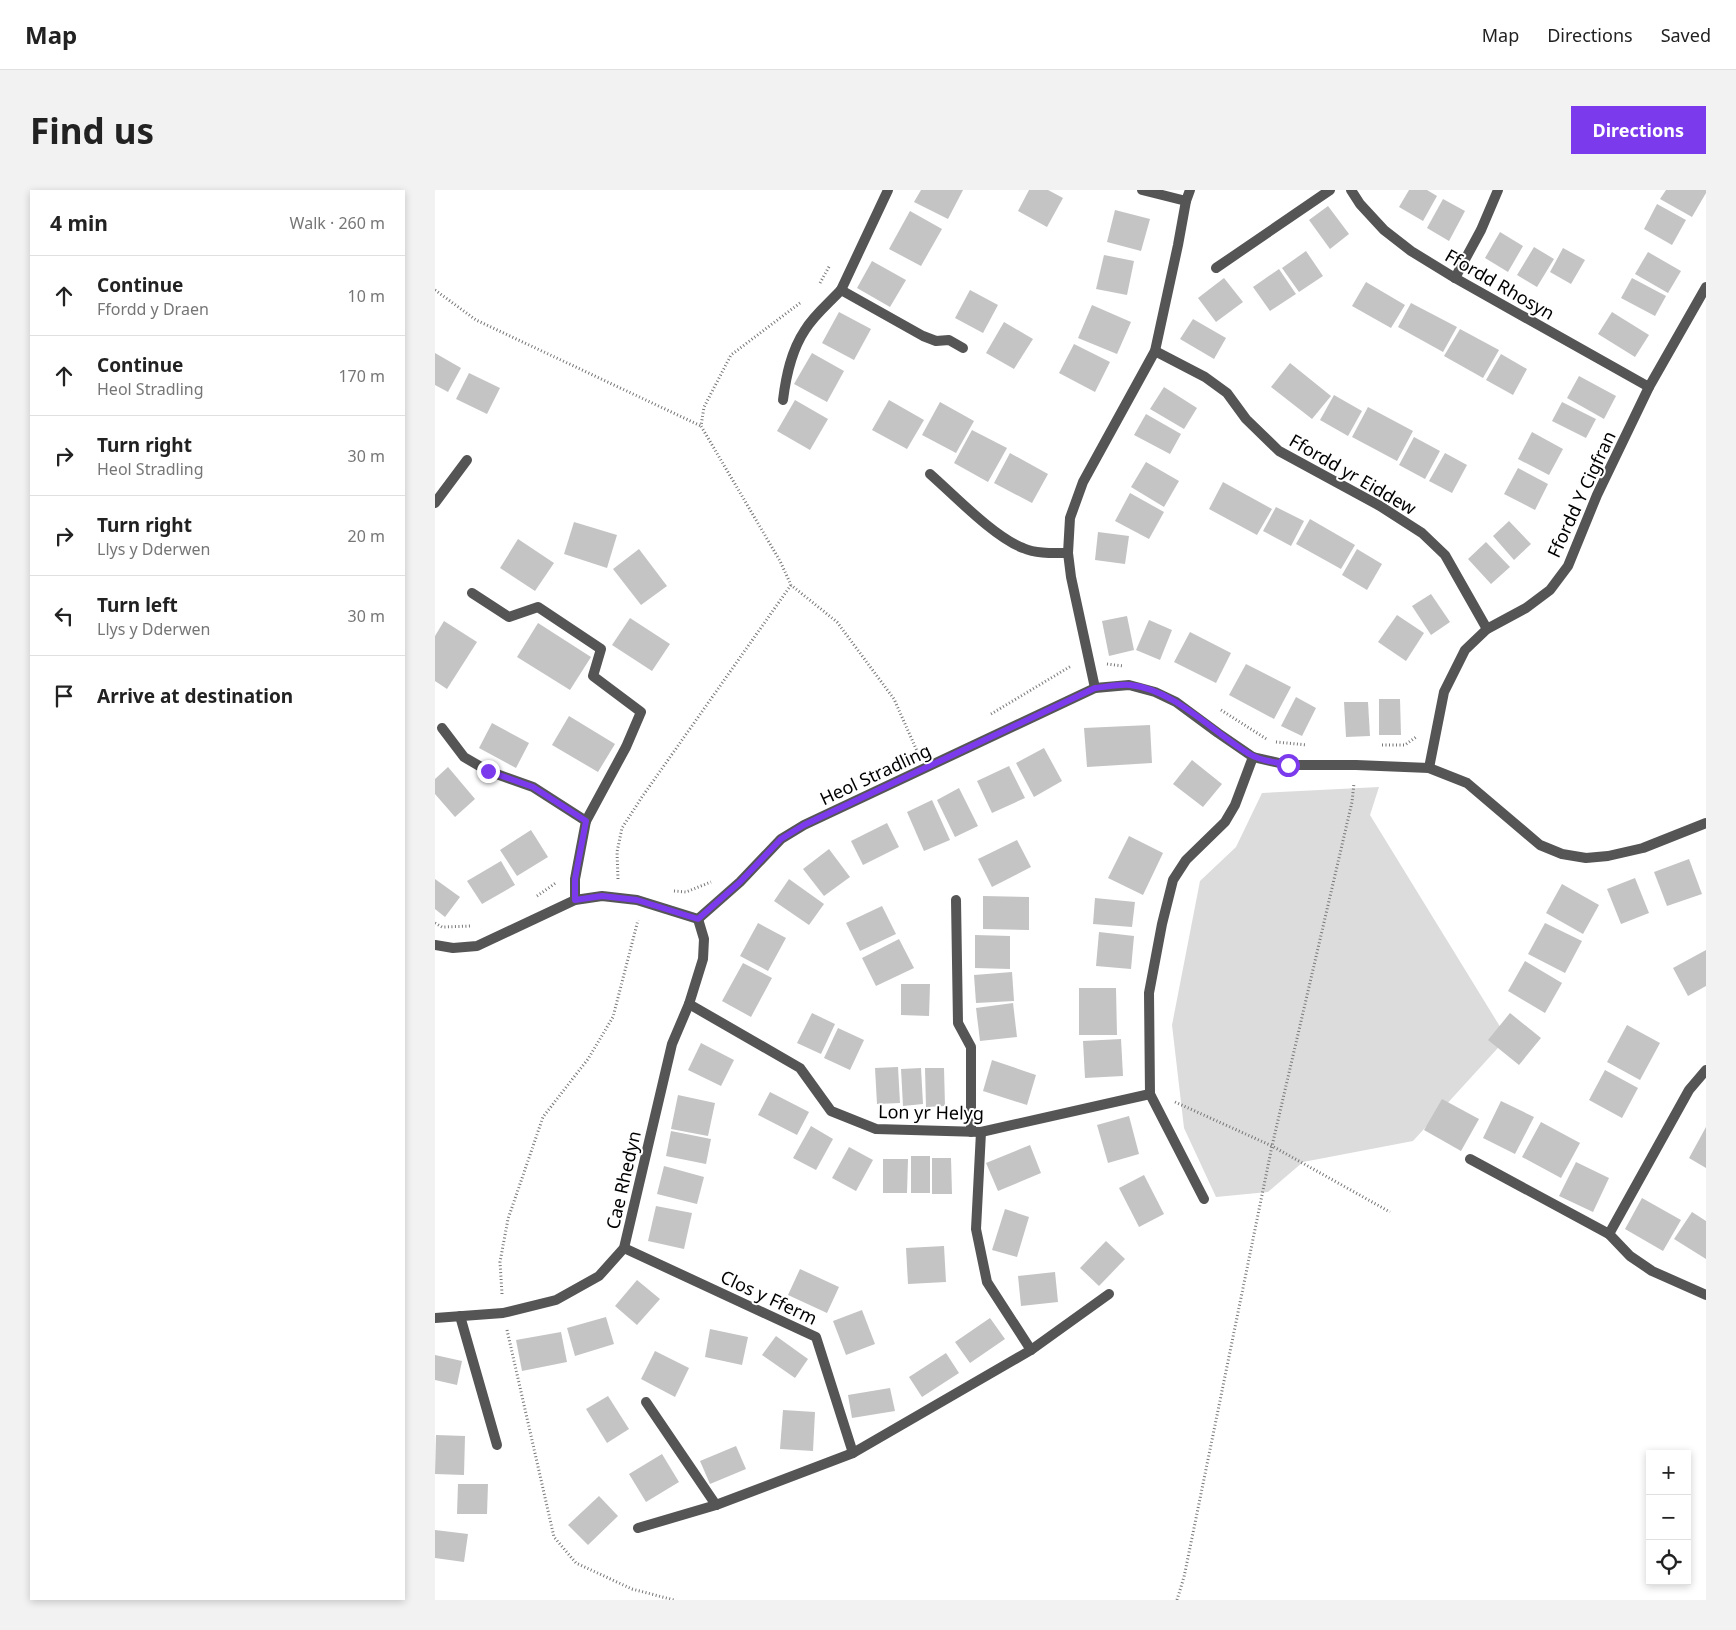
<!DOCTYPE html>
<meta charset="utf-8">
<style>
:root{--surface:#fff;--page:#f2f2f2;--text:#222;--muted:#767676;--line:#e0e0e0;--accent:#7c3aed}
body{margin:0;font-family:"Noto Sans",sans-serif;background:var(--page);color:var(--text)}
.controls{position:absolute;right:15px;bottom:15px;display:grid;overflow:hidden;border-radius:0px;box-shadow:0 2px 8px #0003}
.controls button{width:45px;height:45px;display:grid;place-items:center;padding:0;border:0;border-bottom:1px solid var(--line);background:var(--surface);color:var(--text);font:25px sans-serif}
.stop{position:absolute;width:15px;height:15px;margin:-11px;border:4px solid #7c3aed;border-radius:50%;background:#fff}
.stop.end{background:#7c3aed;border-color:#fff;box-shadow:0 1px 5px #0008}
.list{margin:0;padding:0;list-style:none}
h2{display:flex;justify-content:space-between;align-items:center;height:65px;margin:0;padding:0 20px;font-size:21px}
h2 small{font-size:16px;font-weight:400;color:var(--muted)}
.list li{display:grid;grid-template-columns:32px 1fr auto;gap:15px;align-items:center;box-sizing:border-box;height:80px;padding:0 20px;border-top:1px solid var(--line)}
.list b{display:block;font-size:19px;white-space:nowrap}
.list p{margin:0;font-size:16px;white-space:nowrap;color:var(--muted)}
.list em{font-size:16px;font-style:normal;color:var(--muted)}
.icon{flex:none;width:28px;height:28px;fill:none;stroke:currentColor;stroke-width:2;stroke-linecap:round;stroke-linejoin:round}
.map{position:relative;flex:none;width:1271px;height:1410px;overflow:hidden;border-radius:0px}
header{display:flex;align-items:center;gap:30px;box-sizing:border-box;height:70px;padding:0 25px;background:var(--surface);border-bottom:1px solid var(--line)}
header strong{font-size:24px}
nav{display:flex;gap:28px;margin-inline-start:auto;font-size:18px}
.intro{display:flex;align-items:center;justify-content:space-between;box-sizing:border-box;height:120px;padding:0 30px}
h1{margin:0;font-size:35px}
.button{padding:12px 22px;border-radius:0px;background:var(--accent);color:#fff;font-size:18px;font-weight:700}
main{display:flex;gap:30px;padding:0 30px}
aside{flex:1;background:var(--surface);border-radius:0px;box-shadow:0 2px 8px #0003}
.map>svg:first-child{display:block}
.green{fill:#dcdcdc}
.building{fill:#c4c4c4}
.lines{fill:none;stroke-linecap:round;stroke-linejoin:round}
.path{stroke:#777;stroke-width:3;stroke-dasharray:1 2.5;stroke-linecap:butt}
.service{stroke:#555;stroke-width:10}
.minor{stroke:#555;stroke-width:10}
.route{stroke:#7c3aed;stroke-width:6}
.labels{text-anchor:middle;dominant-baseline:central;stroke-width:4;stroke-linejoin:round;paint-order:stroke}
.street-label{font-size:18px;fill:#000;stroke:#fff}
</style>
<header>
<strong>Map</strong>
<nav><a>Map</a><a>Directions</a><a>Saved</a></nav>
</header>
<div class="intro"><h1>Find us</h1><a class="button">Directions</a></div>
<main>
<aside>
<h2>4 min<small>Walk · 260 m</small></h2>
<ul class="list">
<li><svg class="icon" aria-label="ahead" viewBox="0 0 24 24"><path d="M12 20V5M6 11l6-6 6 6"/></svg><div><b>Continue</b><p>Ffordd y Draen</p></div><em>10 m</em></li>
<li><svg class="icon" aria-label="ahead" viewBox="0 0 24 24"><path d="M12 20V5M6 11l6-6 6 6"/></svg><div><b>Continue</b><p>Heol Stradling</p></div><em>170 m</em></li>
<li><svg class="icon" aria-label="right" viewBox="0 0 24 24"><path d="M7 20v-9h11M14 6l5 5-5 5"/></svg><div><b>Turn right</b><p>Heol Stradling</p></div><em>30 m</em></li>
<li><svg class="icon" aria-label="right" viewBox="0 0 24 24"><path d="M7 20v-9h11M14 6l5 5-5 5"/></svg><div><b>Turn right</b><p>Llys y Dderwen</p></div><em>20 m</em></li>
<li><svg class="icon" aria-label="left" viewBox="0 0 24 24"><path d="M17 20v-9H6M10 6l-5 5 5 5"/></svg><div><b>Turn left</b><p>Llys y Dderwen</p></div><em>30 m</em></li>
<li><svg class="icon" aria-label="arrive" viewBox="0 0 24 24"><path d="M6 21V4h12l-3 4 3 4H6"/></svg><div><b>Arrive at destination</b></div></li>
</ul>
</aside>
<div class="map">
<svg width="1271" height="1410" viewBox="0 0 1271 1410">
<rect width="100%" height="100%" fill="#fff"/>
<polygon class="green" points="944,597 935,625 1072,848 978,951 868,972 833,1002 781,1007 749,938 737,835 765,691 801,657 827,603"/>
<g class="building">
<polygon points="486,0 528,0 513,29 479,12"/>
<polygon points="594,0 613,0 628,8 612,37 583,21"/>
<polygon points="974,0 992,0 1002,6 988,31 964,17"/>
<polygon points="1231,0 1271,0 1271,3 1257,27 1225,9"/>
<polygon points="1008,9 1030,21 1014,51 992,38"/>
<polygon points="1222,14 1251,30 1237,55 1209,39"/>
<polygon points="893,16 914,44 895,59 874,30"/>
<polygon points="680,20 715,29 706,61 672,52"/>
<polygon points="475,21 507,39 486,76 454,59"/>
<polygon points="1065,42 1088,56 1073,82 1050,68"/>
<polygon points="1099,57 1119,69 1102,97 1082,85"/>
<polygon points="1128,58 1150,70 1136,94 1115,82"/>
<polygon points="871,61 888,86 864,102 847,78"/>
<polygon points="1213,62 1246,81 1233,103 1200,84"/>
<polygon points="669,65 699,71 692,105 661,99"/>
<polygon points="437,71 471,90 455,117 422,98"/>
<polygon points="844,79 861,104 835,121 818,97"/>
<polygon points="789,88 808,112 781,132 763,108"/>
<polygon points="1197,88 1231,106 1220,126 1186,108"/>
<polygon points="931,92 970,115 956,138 917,116"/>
<polygon points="535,100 563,115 548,143 520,128"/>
<polygon points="976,113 1022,137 1008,162 963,137"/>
<polygon points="657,115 696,132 682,164 643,148"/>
<polygon points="404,122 436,139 419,170 387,153"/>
<polygon points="1177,122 1214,145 1200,167 1163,144"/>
<polygon points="758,129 791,148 779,169 745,149"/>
<polygon points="569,132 598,149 579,179 551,163"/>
<polygon points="1025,139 1064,160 1048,188 1009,166"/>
<polygon points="639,154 675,172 660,202 624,183"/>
<polygon points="0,163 26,178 13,202 0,195"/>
<polygon points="377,163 409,181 392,212 359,194"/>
<polygon points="1066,164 1092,179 1078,205 1051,190"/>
<polygon points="855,173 896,206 877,229 836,197"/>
<polygon points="34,183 65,198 52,224 21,209"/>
<polygon points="1144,186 1181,206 1169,229 1132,208"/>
<polygon points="729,197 762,218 749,239 715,219"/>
<polygon points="899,205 927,221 913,246 885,230"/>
<polygon points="360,210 393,229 375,260 342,241"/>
<polygon points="454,210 489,230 472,259 437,240"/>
<polygon points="505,212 539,231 521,263 487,245"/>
<polygon points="1127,212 1161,229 1151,248 1117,231"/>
<polygon points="933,217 978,241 962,271 917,247"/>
<polygon points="711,224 746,244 735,264 699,245"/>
<polygon points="537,240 572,258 553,292 519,273"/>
<polygon points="1097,242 1128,259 1114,285 1083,269"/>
<polygon points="979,247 1005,261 990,289 964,275"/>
<polygon points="575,263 613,284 597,313 559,293"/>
<polygon points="1010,263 1032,275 1017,303 994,291"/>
<polygon points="711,272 744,291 729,317 696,297"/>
<polygon points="1083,278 1113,294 1100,320 1069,304"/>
<polygon points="788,292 837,319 822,345 774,319"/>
<polygon points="695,303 729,322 714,349 680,331"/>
<polygon points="841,317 869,331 856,356 828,341"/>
<polygon points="875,329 920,355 906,379 861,354"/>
<polygon points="1074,331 1096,354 1079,370 1058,346"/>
<polygon points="139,332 182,345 172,378 129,364"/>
<polygon points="663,342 694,346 690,374 660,370"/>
<polygon points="83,349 119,373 100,401 65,378"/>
<polygon points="1051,352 1075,377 1056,394 1033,369"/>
<polygon points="204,359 232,396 206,415 178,379"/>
<polygon points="922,359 947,374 932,400 907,385"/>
<polygon points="996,404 1015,432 996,445 977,416"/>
<polygon points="962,425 989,443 971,471 943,452"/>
<polygon points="692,426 699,460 674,466 667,431"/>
<polygon points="195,428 235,454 217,481 177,455"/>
<polygon points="714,430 737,440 725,470 701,460"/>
<polygon points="9,431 42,452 12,499 0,491 0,446"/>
<polygon points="103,433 156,467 135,500 82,467"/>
<polygon points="755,442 796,463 781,493 739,472"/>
<polygon points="811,474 856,497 839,529 794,505"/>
<polygon points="861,507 881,518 867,546 846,536"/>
<polygon points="944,509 965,509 966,545 944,545"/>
<polygon points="909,512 933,512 935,546 911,547"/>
<polygon points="134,526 180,554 163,582 117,555"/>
<polygon points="57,533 94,553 81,578 44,558"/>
<polygon points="715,535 717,573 652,577 649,538"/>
<polygon points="609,558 627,591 599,607 581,573"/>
<polygon points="757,570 787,594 768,617 738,594"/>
<polygon points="574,576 590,608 557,623 542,591"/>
<polygon points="13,577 40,609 20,627 0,604 0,589"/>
<polygon points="524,598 543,636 520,647 502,610"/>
<polygon points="497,610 515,650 489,661 472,622"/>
<polygon points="452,633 464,657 428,675 416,651"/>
<polygon points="96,640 113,667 82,686 65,660"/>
<polygon points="694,646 728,663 708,705 673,688"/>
<polygon points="582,650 596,677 557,697 543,669"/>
<polygon points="394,659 415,687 389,706 368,679"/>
<polygon points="1254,669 1267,704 1232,716 1219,682"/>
<polygon points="66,671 80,695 47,714 32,691"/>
<polygon points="1200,688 1214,723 1186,734 1172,699"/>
<polygon points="0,689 25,707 10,727 0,719"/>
<polygon points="354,689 389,714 374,735 339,711"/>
<polygon points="1127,694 1164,715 1148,744 1111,723"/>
<polygon points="548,706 594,707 594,740 548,739"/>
<polygon points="660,708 700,712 697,737 658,734"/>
<polygon points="447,716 461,744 425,761 411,733"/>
<polygon points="323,733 351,748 333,781 305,766"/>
<polygon points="1110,733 1147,751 1130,783 1093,764"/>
<polygon points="664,742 699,746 696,779 661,776"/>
<polygon points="540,745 575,746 575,779 540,778"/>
<polygon points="464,749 479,778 441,796 427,768"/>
<polygon points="1271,760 1271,796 1253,806 1238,778"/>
<polygon points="1090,771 1127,793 1110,823 1073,801"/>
<polygon points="308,773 337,788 316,827 287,811"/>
<polygon points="577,782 579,811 541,813 539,785"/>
<polygon points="466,794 495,794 494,826 466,825"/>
<polygon points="644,798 681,798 682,845 644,845"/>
<polygon points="578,813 582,847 545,851 541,818"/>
<polygon points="377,823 400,834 386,864 362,853"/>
<polygon points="1075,823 1106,848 1084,875 1053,850"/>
<polygon points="1192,835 1225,853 1205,890 1172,872"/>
<polygon points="403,838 429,850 415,880 389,868"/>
<polygon points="686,849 688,886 650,888 648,851"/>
<polygon points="266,853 299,870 286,896 253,880"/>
<polygon points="557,870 601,885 592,915 548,901"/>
<polygon points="463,877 465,913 442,914 440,878"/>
<polygon points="486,878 488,914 468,916 466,879"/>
<polygon points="490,878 509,878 510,916 491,917"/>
<polygon points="1170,880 1203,898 1187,928 1154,910"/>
<polygon points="335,902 374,922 362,945 323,925"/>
<polygon points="243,905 280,913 273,946 236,939"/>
<polygon points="1007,909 1044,929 1026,961 989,940"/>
<polygon points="1066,911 1099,927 1080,964 1048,948"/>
<polygon points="694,926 704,964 673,973 662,935"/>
<polygon points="1106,932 1145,953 1126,988 1087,967"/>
<polygon points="376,936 398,949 381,980 358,968"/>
<polygon points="1271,937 1271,978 1254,968"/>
<polygon points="236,941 276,949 271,974 231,966"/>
<polygon points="595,955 606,983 563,1001 551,973"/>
<polygon points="414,957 438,970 421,1001 397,988"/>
<rect x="476" y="966" width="19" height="37"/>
<polygon points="497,968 516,968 517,1004 497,1004"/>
<polygon points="448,969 473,969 472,1003 448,1003"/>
<polygon points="1141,972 1174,988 1158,1022 1124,1006"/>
<polygon points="229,976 269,987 262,1014 222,1004"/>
<polygon points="709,985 729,1024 704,1037 684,998"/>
<polygon points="1207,1008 1246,1030 1228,1061 1190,1039"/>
<polygon points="221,1016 257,1023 249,1059 213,1051"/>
<polygon points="570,1019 594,1027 582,1067 557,1060"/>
<polygon points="1257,1022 1271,1031 1271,1069 1239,1049"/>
<polygon points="671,1051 690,1069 664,1096 645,1078"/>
<polygon points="509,1056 511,1092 473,1094 471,1058"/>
<polygon points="365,1079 404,1097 392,1123 353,1105"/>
<polygon points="620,1082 623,1112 586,1116 583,1086"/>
<polygon points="202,1090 225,1109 202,1135 180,1116"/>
<polygon points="427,1120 440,1154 411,1165 398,1131"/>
<polygon points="171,1127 179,1154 140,1166 132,1138"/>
<polygon points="555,1128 570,1149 535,1173 520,1152"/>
<polygon points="275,1139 313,1147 307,1175 270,1167"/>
<polygon points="126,1142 132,1172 87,1181 81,1150"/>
<polygon points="341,1146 373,1169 360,1188 327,1165"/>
<polygon points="220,1161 254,1178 240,1207 206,1189"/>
<polygon points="511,1163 524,1183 487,1207 474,1187"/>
<polygon points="0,1165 27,1171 22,1195 0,1190"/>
<polygon points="455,1198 460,1221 417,1228 413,1205"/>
<polygon points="173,1206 194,1239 172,1253 151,1219"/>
<polygon points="348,1220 380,1222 378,1261 345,1259"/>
<polygon points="1,1245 30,1246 29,1285 0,1284"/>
<polygon points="301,1256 311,1279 275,1294 265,1271"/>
<polygon points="227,1264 244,1292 211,1312 194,1284"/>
<polygon points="23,1294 53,1294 52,1324 22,1324"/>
<polygon points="164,1306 183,1326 153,1355 133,1335"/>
<polygon points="0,1340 33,1344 29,1372 0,1368"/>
</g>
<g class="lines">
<g class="path">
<polyline points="385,93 395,75"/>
<polyline points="0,100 41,130 266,236"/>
<polyline points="365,113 296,165 269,217 266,236 345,371 356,395 402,432 459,509 482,561"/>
<polyline points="672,474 688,476"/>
<polyline points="786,520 833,550"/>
<polyline points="556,524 636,476"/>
<polyline points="841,552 872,555"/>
<polyline points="947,555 970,555 981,547"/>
<polyline points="183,689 182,662 187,638 207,607 356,395"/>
<polyline points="239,701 251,702 276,692"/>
<polyline points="102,706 122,692"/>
<polyline points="0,733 7,737 36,736"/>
<polyline points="740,912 837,956 955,1022"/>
<polyline points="67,1104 65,1072 73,1029 108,927 153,869 178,827 203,730"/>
<polyline points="72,1140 119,1347 141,1373 197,1399 239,1410"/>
<polyline points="742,1410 749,1387 837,956 917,612 919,593"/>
</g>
<g class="service">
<polyline points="781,78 895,0"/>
<polyline points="1020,88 1046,40 1063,0"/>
<path d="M348 210C351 186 356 161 370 140 379 125 394 113 406 100L488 146 501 151 514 150 528 158"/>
<path d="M495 284C519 305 559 347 588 358 602 364 618 363 633 363"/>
<polyline points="0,313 32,270"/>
<polyline points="7,538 29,567 53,581 98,597 151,631 140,689 140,710"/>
<polyline points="1174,1044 1195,1066 1217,1081 1271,1105"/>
<polyline points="25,1126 62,1255"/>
<polyline points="211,1212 281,1315"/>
</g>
<g class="minor">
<polyline points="707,0 751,11"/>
<polyline points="916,0 925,14 949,40 976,61 1020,88 1214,197"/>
<polyline points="406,100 453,0"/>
<polyline points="720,161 770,187 792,203 811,229 844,261 945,316 987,343 1010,365 1052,439"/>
<polyline points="37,403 74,427 103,417 166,459 158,486 206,522 191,557 151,631"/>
<polyline points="660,498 636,387 633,363 635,328 648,292 720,161 743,55 751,11 755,0"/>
<polyline points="994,578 1009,502 1030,460 1052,439 1091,418 1115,400 1133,376 1162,305 1214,197 1271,97"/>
<polyline points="521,710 523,833 536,857 536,942"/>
<polyline points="0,755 18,758 42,756 140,710 167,706 202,710 263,729 305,692 346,649 369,635 660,498 694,495 720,502 741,512 783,543 818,567 853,575 921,575 994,578 1032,593 1105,655 1127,664 1151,668 1173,666 1208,658 1271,633"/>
<polyline points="254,814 365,878 396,921 441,939 546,942 715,904"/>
<polyline points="546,942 541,1039 552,1092 596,1160"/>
<polyline points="1035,969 1174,1044 1254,900 1271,880"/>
<polyline points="769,1009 715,904 714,803 727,734 738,690 751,670 790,632 800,615 818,567"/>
<polyline points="189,1058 381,1147 418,1263"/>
<polyline points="0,1128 68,1123 121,1110 164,1086 189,1058 237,854 254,814 268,769 269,749 263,729"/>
<polyline points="203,1338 281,1315 418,1263 596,1160 674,1104"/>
</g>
</g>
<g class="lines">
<path class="route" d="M53 581 98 597 151 631 140 689V710L167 706 202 710 263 729 305 692 346 649 369 635 660 498C671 497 684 494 695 495 741 500 778 543 816 565 826 571 842 572 853 575"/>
</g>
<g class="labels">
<g class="street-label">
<text transform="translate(1065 94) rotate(30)">Ffordd Rhosyn</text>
<text transform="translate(918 284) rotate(30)">Ffordd yr Eiddew</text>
<text transform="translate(1146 304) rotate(-65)">Ffordd Y Cigfran</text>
<text transform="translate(440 584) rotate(-25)">Heol Stradling</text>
<text transform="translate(496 922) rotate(1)">Lon yr Helyg</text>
<text transform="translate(188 990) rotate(-77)">Cae Rhedyn</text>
<text transform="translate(334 1107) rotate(25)">Clos y Fferm</text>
</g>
</g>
</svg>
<div class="controls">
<button>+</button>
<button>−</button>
<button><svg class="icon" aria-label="locate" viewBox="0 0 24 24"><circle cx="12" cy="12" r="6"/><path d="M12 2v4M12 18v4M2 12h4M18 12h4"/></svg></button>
</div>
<div class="stop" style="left:853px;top:575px"></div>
<div class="stop end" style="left:53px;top:581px"></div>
</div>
</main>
